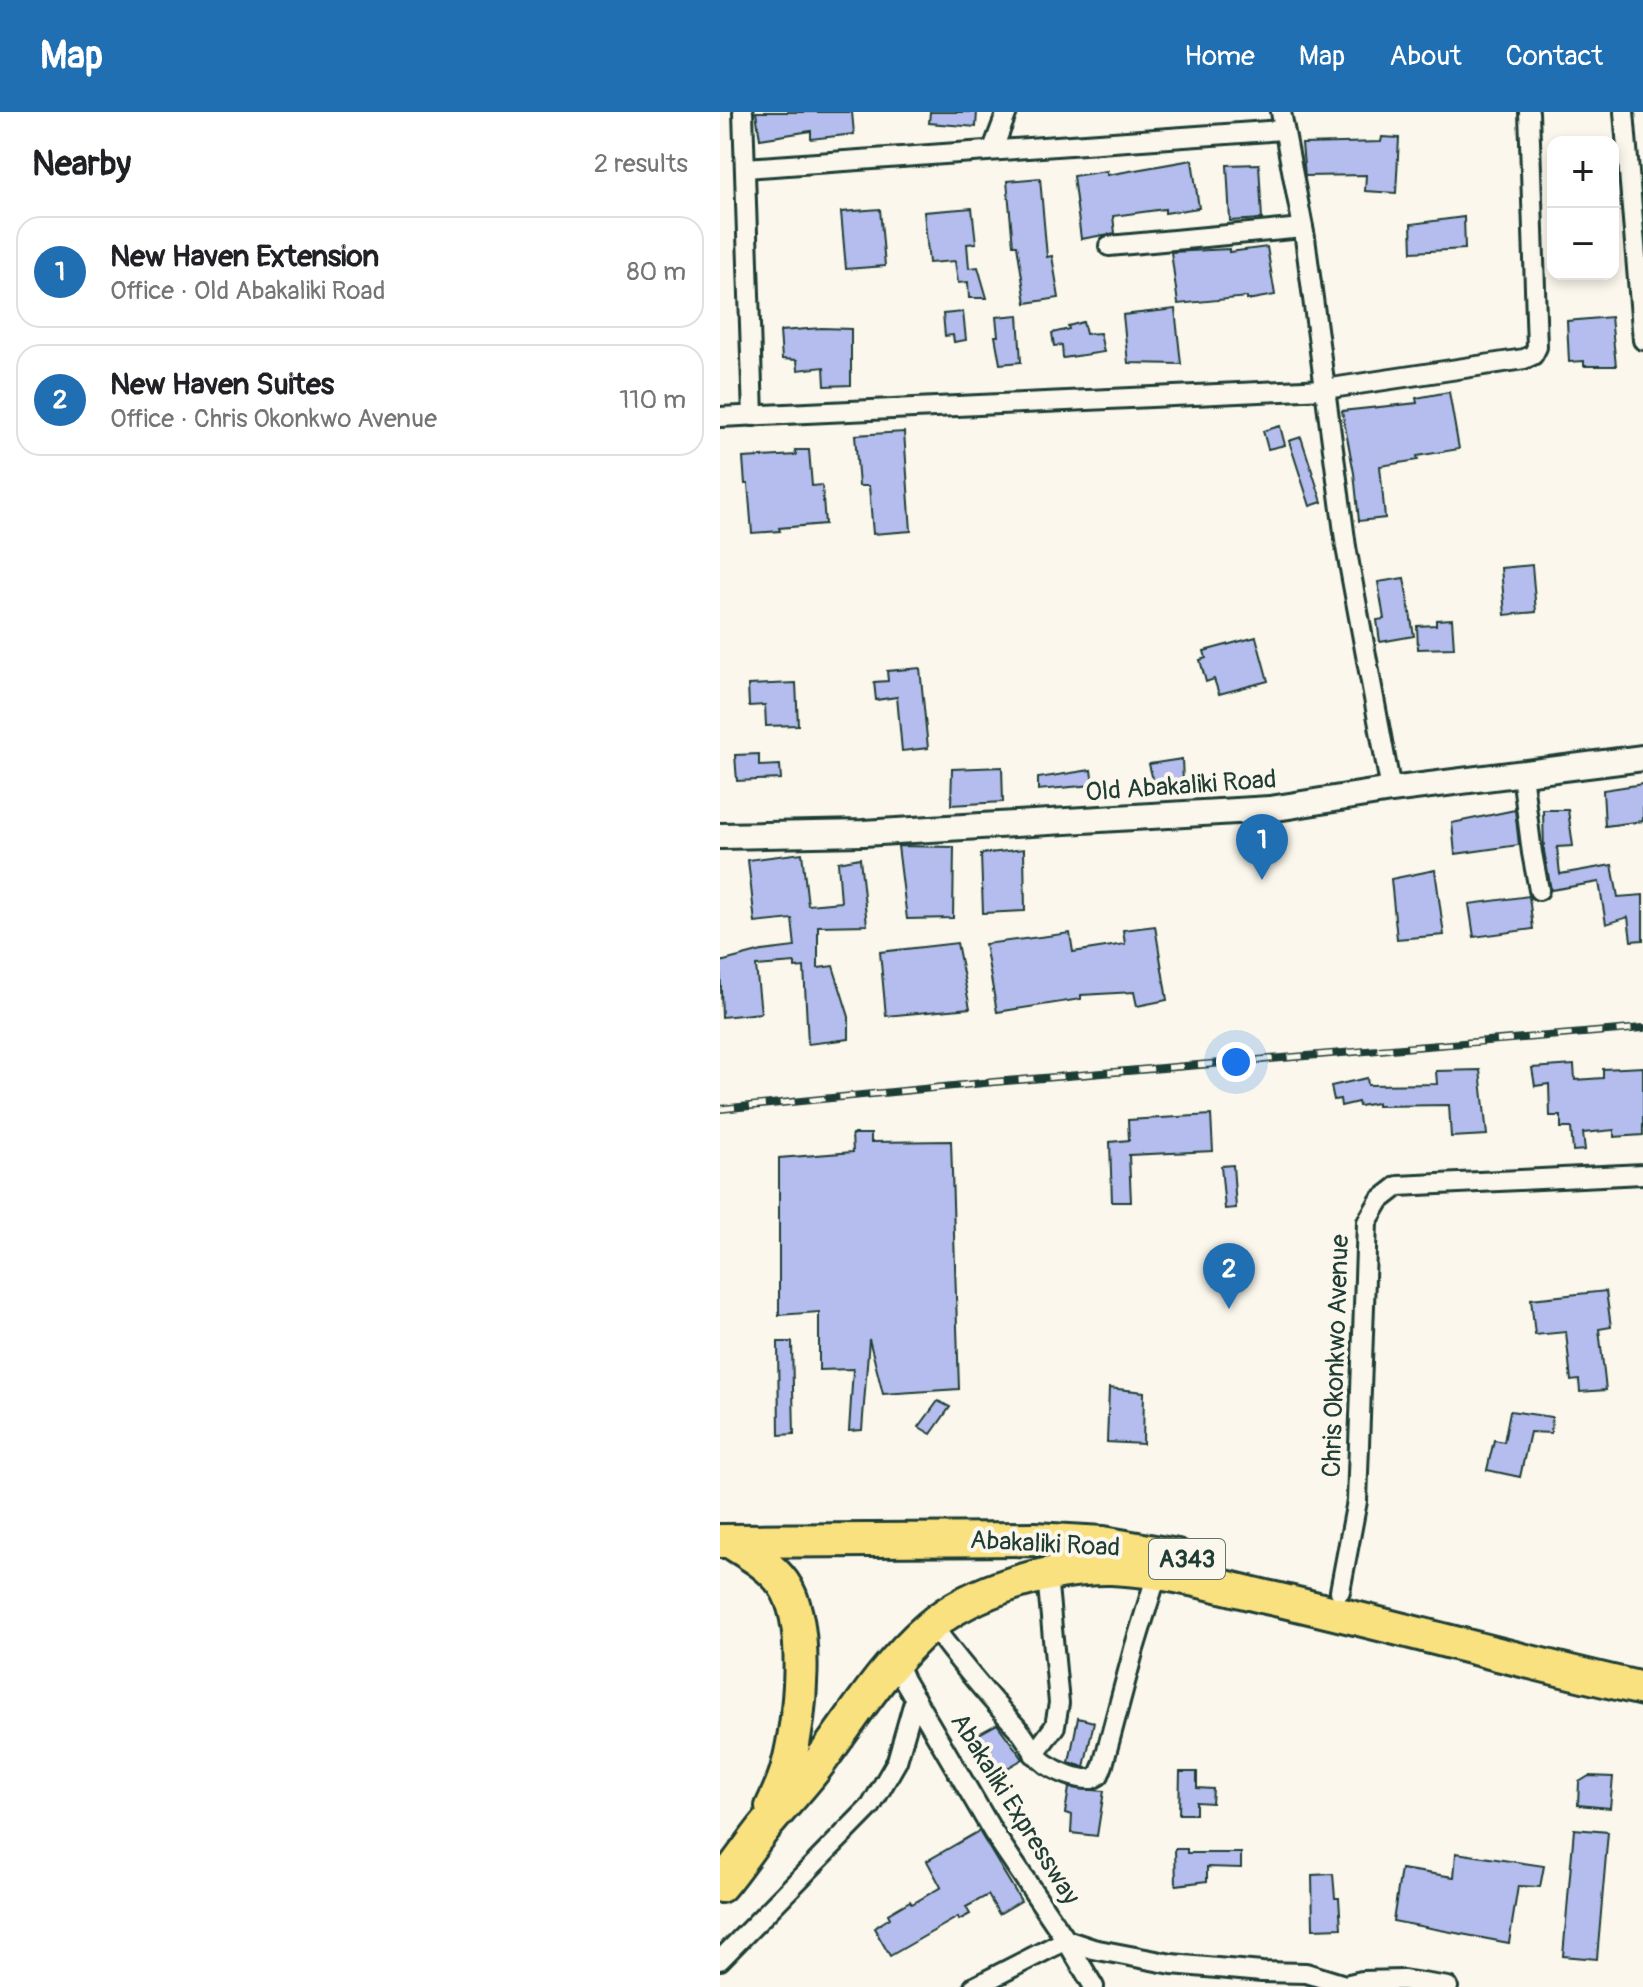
<!DOCTYPE html>
<meta charset="utf-8">
<style>
:root{--surface:#fff;--page:#f6f6f6;--text:#202124;--muted:#757577;--line:#e0e0e0;--accent:#1f6fb2}
body{margin:0;font-family:Pangolin,sans-serif;background:var(--page);color:var(--text)}
.controls{position:absolute;right:24px;top:24px;display:grid;overflow:hidden;border-radius:16px;box-shadow:0 4px 12px #0003}
.controls button{width:72px;height:72px;display:grid;place-items:center;padding:0;border:0;border-bottom:2px solid var(--line);background:var(--surface);color:var(--text);font:40px sans-serif}
.you{position:absolute;left:516px;top:950px;width:28px;height:28px;margin:-20px;border:6px solid #fff;border-radius:50%;background:#1a73e8;box-shadow:0 0 0 12px #1a73e833}
.badge{display:grid;place-items:center;width:52px;height:52px;border-radius:50%;background:var(--accent);color:#fff;font-size:26px;font-weight:700}
.pin{position:absolute;translate:-50% -66px;filter:drop-shadow(0 2px 4px #0008)}
.pin::after{content:'';position:absolute;top:42px;width:28px;height:24px;background:inherit;clip-path:polygon(0 0,100% 0,50% 100%)}
.list{margin:0;padding:0;list-style:none}
h2{display:flex;justify-content:space-between;align-items:center;height:104px;margin:0;padding:0 32px;font-size:34px}
h2 small{font-size:26px;font-weight:400;color:var(--muted)}
.list li{display:grid;grid-template-columns:52px 1fr auto;gap:24px;align-items:center;box-sizing:border-box;height:112px;margin:0 16px 16px;padding:0 16px;border:2px solid var(--line);border-radius:24px}
.list b{display:block;font-size:30px;white-space:nowrap}
.list p{margin:0;font-size:26px;white-space:nowrap;color:var(--muted)}
.list em{font-size:26px;font-style:normal;color:var(--muted)}
.map{position:relative;flex:none;width:923px;height:1875px;overflow:hidden}
header{display:flex;align-items:center;gap:48px;box-sizing:border-box;height:112px;padding:0 40px;background:var(--accent);color:#fff}
header strong{font-size:38px}
nav{display:flex;gap:44px;margin-inline-start:auto;font-size:28px}
main{display:flex}
aside{flex:1;background:var(--surface)}
.map>svg:first-child{display:block}
.building{fill:#b4bdee;stroke:#1f3d34;stroke-width:2}
.lines{fill:none;stroke-linecap:round;stroke-linejoin:round}
.street-casing{stroke:#1f3d34;stroke-width:24}
.secondary-casing{stroke:#1f3d34;stroke-width:30}
.highway-casing{stroke:#1f3d34;stroke-width:38}
.street{stroke:#fbf7ec;stroke-width:18}
.secondary{stroke:#fbf7ec;stroke-width:24}
.highway{stroke:#fae180;stroke-width:32}
.rail-casing{stroke:#1f3d34;stroke-width:8}
.rail{stroke:#fbf7ec;stroke-width:5;stroke-dasharray:15;stroke-linecap:butt}
.labels{text-anchor:middle;dominant-baseline:central;stroke-width:8;stroke-linejoin:round;paint-order:stroke}
.shield{fill:#fbf7ec;stroke:#61756b;stroke-width:2}
.shield-label{font-size:24px;font-weight:bold;fill:#1f3d34}
.street-label{font-size:26px;fill:#1f3d34;stroke:#fbf7ec}
</style>
<header>
<strong>Map</strong>
<nav><a>Home</a><a>Map</a><a>About</a><a>Contact</a></nav>
</header>
<main>
<aside>
<h2>Nearby<small>2 results</small></h2>
<ul class="list">
<li><span class="badge">1</span><div><b>New Haven Extension</b><p>Office · Old Abakaliki Road</p></div><em>80 m</em></li>
<li><span class="badge">2</span><div><b>New Haven Suites</b><p>Office · Chris Okonkwo Avenue</p></div><em>110 m</em></li>
</ul>
</aside>
<div class="map">
<svg width="923" height="1875" viewBox="0 0 923 1875">
<rect width="100%" height="100%" fill="#fbf7ec"/>
<filter id="ink" filterUnits="userSpaceOnUse"><feTurbulence type="fractalNoise" baseFrequency=".0125" numOctaves="2"/><feDisplacementMap in="SourceGraphic" scale="16" xChannelSelector="R" yChannelSelector="G"/><feConvolveMatrix kernelMatrix="1 2 1 2 8 2 1 2 1" color-interpolation-filters="sRGB"/></filter>
<g filter="url(#ink)">
<g class="building">
<polygon points="36,0 132,0 134,22 91,27 91,19 40,27"/>
<polygon points="210,0 257,0 256,15 209,11"/>
<polygon points="662,25 679,26 676,81 645,79 646,63 585,64 582,32 661,30"/>
<polygon points="472,48 479,96 445,101 445,97 393,104 395,121 361,127 353,64 387,59 387,63"/>
<polygon points="539,52 542,107 510,109 507,53"/>
<polygon points="320,66 327,145 332,144 339,186 306,191 297,133 293,133 287,69"/>
<polygon points="252,96 256,131 247,132 249,156 258,155 267,186 249,186 248,170 238,171 235,149 209,151 204,100"/>
<polygon points="160,97 165,154 126,157 121,100"/>
<polygon points="744,105 745,137 692,140 691,112"/>
<polygon points="547,135 555,183 527,188 527,185 458,192 451,140 509,137 509,140"/>
<polygon points="455,197 461,252 408,251 403,203"/>
<polygon points="243,200 246,228 234,230 233,223 225,224 223,202"/>
<polygon points="298,203 301,250 280,252 275,224 278,224 276,205"/>
<polygon points="891,205 896,254 864,254 864,249 849,250 847,209"/>
<polygon points="363,210 366,222 380,221 384,240 343,246 342,233 334,234 332,221 349,217 348,214"/>
<polygon points="102,216 131,217 131,273 105,274 104,255 78,258 77,248 62,247 60,219"/>
<polygon points="729,280 739,337 697,344 698,348 660,354 665,406 639,409 634,361 622,299 697,291 696,286"/>
<polygon points="560,314 565,333 548,337 543,319"/>
<polygon points="184,320 191,419 153,422 149,374 139,374 135,323"/>
<polygon points="581,325 602,390 590,394 569,329"/>
<polygon points="75,338 89,338 92,374 102,373 105,412 59,416 60,419 32,421 28,372 25,372 23,346 76,343"/>
<polygon points="812,453 816,500 785,503 781,456"/>
<polygon points="684,466 694,524 660,530 657,508 664,507 658,470"/>
<polygon points="732,507 734,536 698,537 697,514 716,513 716,508"/>
<polygon points="536,525 548,569 499,582 494,567 486,570 480,548 486,546 484,539"/>
<polygon points="200,556 208,636 182,639 177,585 156,588 154,570 168,569 167,559"/>
<polygon points="76,571 78,613 46,614 45,593 29,594 28,573"/>
<polygon points="39,642 39,654 60,653 61,667 17,669 15,643"/>
<polygon points="462,647 463,670 434,672 429,652"/>
<polygon points="282,655 283,690 231,693 232,657"/>
<polygon points="371,658 373,673 318,678 318,666"/>
<polygon points="923,672 923,709 885,714 883,678"/>
<polygon points="795,698 799,733 735,742 732,711"/>
<polygon points="823,698 848,698 853,734 837,735 840,762 892,753 898,785 923,783 923,828 911,829 908,805 886,812 879,770 831,778 824,739"/>
<polygon points="178,734 234,735 233,806 187,807"/>
<polygon points="304,737 305,799 263,801 261,742"/>
<polygon points="82,741 88,793 121,790 118,750 140,746 147,813 98,814 98,856 113,854 129,905 129,927 88,932 84,855 75,856 75,851 36,854 41,901 2,905 0,850 42,839 75,835 72,807 35,811 28,748"/>
<polygon points="715,758 724,823 677,827 671,767"/>
<polygon points="809,784 813,817 754,825 749,792"/>
<polygon points="435,814 447,888 417,894 414,880 361,883 361,887 277,900 265,832 350,821 353,840 405,832 403,818"/>
<polygon points="237,831 250,896 166,904 160,840"/>
<polygon points="854,953 855,968 883,966 883,957 923,955 923,1023 894,1025 894,1018 863,1021 865,1038 853,1039 851,1016 841,1016 841,1004 830,1004 829,972 815,974 812,956"/>
<polygon points="760,958 767,1023 731,1025 729,993 657,994 657,991 639,994 638,990 621,994 620,987 614,988 611,974 647,966 648,973 717,972 716,959"/>
<polygon points="491,1003 493,1039 409,1043 411,1090 392,1090 390,1030 409,1028 408,1008"/>
<polygon points="132,1022 151,1022 151,1030 231,1029 239,1277 163,1282 149,1227 142,1318 129,1319 133,1257 99,1258 99,1200 59,1203 59,1046 133,1040"/>
<polygon points="513,1053 516,1096 505,1097 501,1054"/>
<polygon points="886,1179 891,1215 879,1217 886,1278 860,1280 859,1268 851,1269 846,1220 815,1223 811,1187"/>
<polygon points="58,1230 72,1230 74,1322 59,1323"/>
<polygon points="389,1276 424,1280 423,1332 387,1330"/>
<polygon points="218,1289 230,1295 211,1322 199,1315"/>
<polygon points="790,1299 832,1305 831,1321 810,1320 800,1365 767,1358 774,1328 784,1330"/>
<polygon points="358,1606 374,1610 364,1655 349,1650"/>
<polygon points="277,1612 303,1647 277,1662 255,1624"/>
<polygon points="460,1660 477,1660 477,1676 493,1677 492,1691 476,1690 476,1702 459,1702"/>
<polygon points="869,1664 893,1665 890,1696 858,1693 859,1670"/>
<polygon points="349,1676 384,1679 377,1724 351,1721 352,1703 345,1701"/>
<polygon points="854,1717 888,1720 877,1847 843,1844"/>
<polygon points="259,1719 301,1789 279,1802 268,1783 246,1795 250,1802 239,1808 238,1805 170,1844 154,1816 170,1806 168,1802 190,1789 192,1792 221,1775 207,1749"/>
<polygon points="455,1737 467,1737 467,1741 521,1741 521,1756 487,1755 487,1769 456,1773"/>
<polygon points="736,1741 824,1754 820,1775 798,1774 789,1831 673,1809 681,1757 734,1765"/>
<polygon points="613,1762 615,1786 619,1786 621,1816 593,1817 592,1763"/>
</g>
<g class="lines">
<g class="street-casing">
<g id="street">
<polyline points="23,0 33,304"/>
<polyline points="561,0 585,126 626,435 671,678"/>
<polyline points="904,0 923,228"/>
<polyline points="273,37 287,0"/>
<polyline points="26,56 563,18"/>
<polyline points="389,134 583,116"/>
<polyline points="0,305 605,277 804,247 813,243 817,235 809,0"/>
<polyline points="802,662 812,741 819,778"/>
<polyline points="620,1479 637,1389 647,1110 660,1088 678,1074 923,1062"/>
<path d="M212 1513C239 1550 268 1584 299 1618 309 1630 313 1643 326 1652 338 1660 358 1668 372 1667L379 1663 383 1653 414 1537 437 1462"/>
<polyline points="175,1547 184,1568 273,1720 346,1828 373,1837 452,1852 542,1860 586,1861 625,1873 642,1869 683,1868 728,1875"/>
<polyline points="314,1642 335,1614 339,1591 327,1463"/>
<polyline points="0,1848 151,1694 177,1649 195,1586"/>
<polyline points="254,1875 346,1828 374,1875"/>
</g>
</g>
<g class="secondary-casing">
<polyline id="secondary" points="0,724 143,721 550,697 671,678 923,646"/>
</g>
<g class="highway-casing">
<g id="highway">
<polyline points="0,1429 315,1427 383,1431 457,1444"/>
<path d="M9 1429C28 1441 49 1452 63 1471 91 1510 80 1609 68 1654 65 1668 58 1682 52 1695"/>
<path d="M0 1774C16 1755 29 1735 44 1716 62 1694 82 1674 99 1651 134 1604 164 1554 209 1515 253 1477 333 1455 391 1456 443 1458 496 1473 546 1485 672 1513 797 1549 923 1577"/>
</g>
</g>
<use href="#street" class="street"/>
<use href="#secondary" class="secondary"/>
<use href="#highway" class="highway"/>
<g class="rail-casing">
<polyline id="rail" points="0,997 274,970 923,916"/>
</g>
<use href="#rail" class="rail"/>
</g>
</g>
<g class="labels">
<rect class="shield" x="429" y="1427" width="76" height="40" rx="6"/>
<g class="shield-label">
<text x="467" y="1447">A343</text>
</g>
<g class="street-label">
<text transform="translate(461 674) rotate(-4)">Old Abakaliki Road</text>
<text transform="translate(616 1244) rotate(-88)">Chris Okonkwo Avenue</text>
<text transform="translate(325 1432) rotate(3)">Abakaliki Road</text>
<text transform="translate(295 1697) rotate(58)">Abakaliki Expressway</text>
</g>
</g>
</svg>
<div class="controls">
<button>+</button>
<button>−</button>
</div>
<div class="you"></div>
<div class="pin badge" style="left:542px;top:768px">1</div>
<div class="pin badge" style="left:509px;top:1197px">2</div>
</div>
</main>
